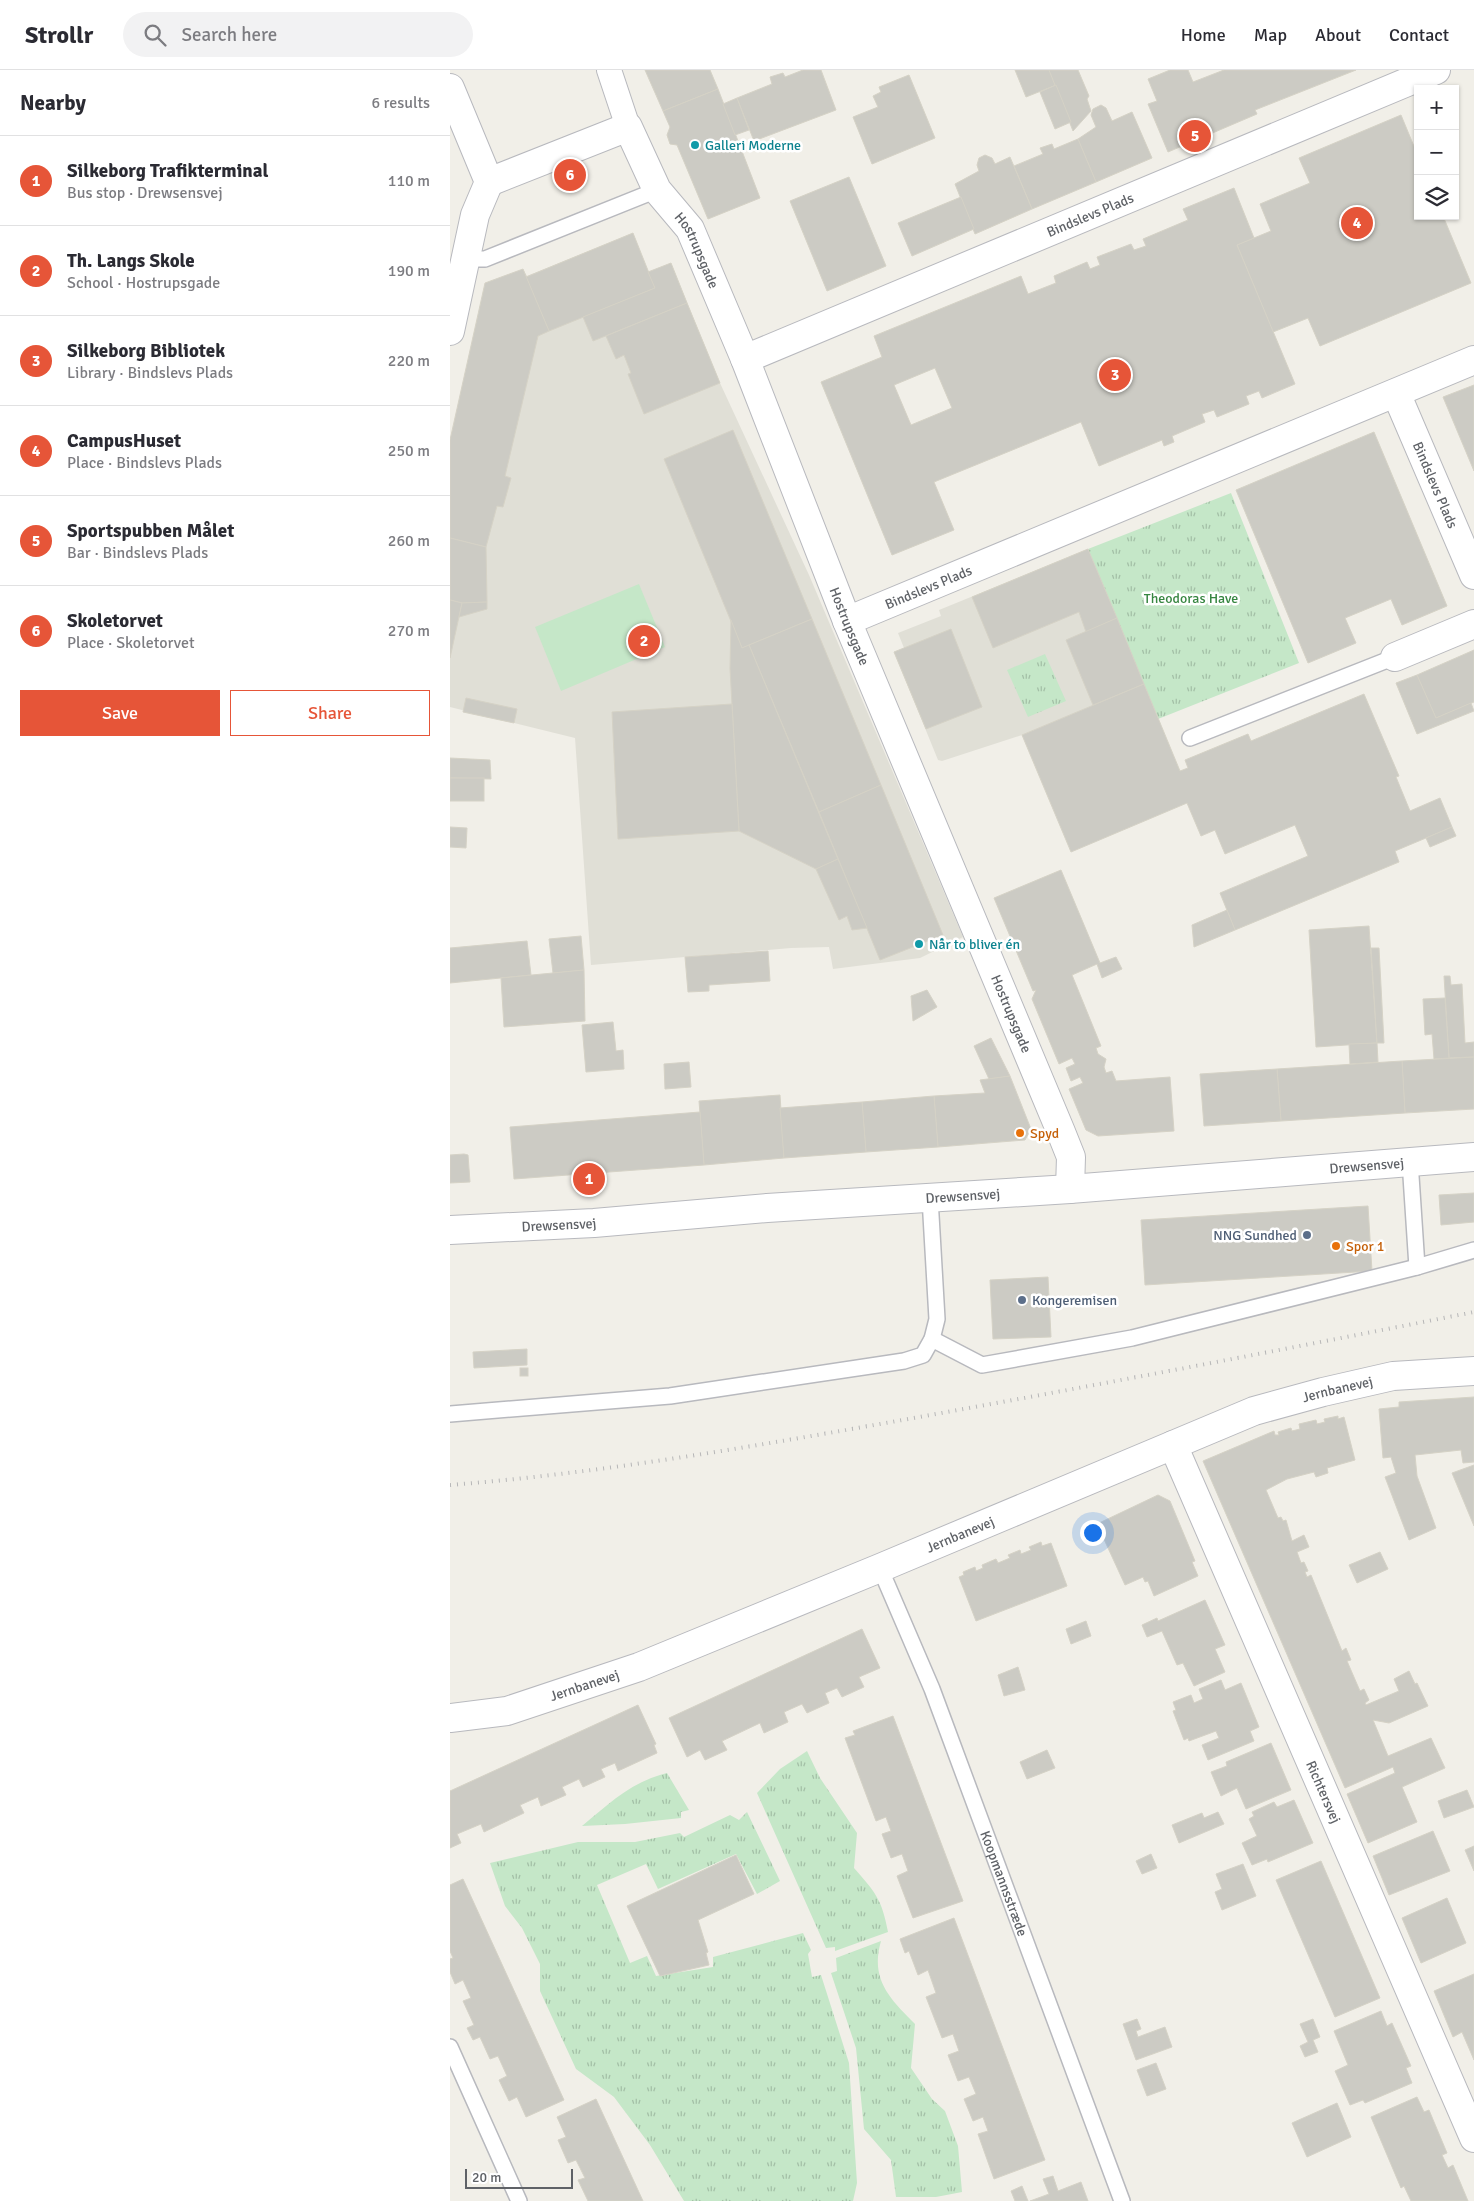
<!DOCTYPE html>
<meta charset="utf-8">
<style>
:root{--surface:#fff;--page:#f2f2f3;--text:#2b2b33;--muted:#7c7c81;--line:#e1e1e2;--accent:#e65538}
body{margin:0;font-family:Signika,sans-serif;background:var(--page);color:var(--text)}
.controls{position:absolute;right:15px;top:15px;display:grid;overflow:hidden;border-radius:0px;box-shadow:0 1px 4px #0004}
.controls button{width:45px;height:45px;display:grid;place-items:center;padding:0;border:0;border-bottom:1px solid var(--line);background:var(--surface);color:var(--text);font:25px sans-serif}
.scale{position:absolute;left:15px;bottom:12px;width:108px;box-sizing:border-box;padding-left:5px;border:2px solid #5f6267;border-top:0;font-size:14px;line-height:18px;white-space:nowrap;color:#5f6267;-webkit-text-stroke:4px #fff;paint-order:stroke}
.you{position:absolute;left:642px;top:1462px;width:18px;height:18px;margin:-12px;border:4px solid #fff;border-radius:50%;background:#1a73e8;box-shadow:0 0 0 8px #1a73e833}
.badge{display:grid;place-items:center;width:32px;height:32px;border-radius:50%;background:var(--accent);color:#fff;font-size:16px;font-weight:700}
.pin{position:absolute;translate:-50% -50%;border:2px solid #fff;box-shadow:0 1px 5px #0006}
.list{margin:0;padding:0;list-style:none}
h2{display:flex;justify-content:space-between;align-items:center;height:65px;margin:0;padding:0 20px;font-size:21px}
h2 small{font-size:16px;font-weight:400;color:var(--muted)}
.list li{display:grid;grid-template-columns:32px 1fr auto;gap:15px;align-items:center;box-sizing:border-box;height:90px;padding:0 20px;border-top:1px solid var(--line)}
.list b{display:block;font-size:19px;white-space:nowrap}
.list p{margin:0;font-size:16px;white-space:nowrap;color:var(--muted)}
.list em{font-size:16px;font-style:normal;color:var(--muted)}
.actions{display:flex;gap:10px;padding:15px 20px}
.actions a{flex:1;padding:11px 0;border:1px solid var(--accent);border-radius:0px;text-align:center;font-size:18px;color:var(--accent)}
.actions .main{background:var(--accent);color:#fff}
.icon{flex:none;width:28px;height:28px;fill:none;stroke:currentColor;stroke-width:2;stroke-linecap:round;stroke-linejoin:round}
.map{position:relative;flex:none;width:1024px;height:2131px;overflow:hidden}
header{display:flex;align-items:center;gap:30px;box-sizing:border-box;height:70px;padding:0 25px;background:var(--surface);border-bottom:1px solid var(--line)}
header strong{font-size:24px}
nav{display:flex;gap:28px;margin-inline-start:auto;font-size:18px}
.search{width:350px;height:45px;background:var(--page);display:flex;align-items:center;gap:12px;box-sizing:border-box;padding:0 18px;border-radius:28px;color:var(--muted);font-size:19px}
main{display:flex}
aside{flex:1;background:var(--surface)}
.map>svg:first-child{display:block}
.education{fill:#e0dfd6}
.grass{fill:url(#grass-tufts)}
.pitch{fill:#c5e7c8}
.building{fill:#cccbc4;stroke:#d5d2c6;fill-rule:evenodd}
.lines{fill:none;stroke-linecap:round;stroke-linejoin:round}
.service-casing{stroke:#b8b9be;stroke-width:18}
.pedestrian-casing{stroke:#b8b9be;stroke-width:26}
.minor-casing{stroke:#b8b9be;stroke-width:30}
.service{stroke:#fff;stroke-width:15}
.pedestrian{stroke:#fff;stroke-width:24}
.minor{stroke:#fff;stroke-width:28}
.rail{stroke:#b6b6b7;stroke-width:4;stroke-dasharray:1 6;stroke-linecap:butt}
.culture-dot{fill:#0f9aa8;stroke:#fff;stroke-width:2}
.food-dot{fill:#e8710a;stroke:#fff;stroke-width:2}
.service-dot{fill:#5c6f8a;stroke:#fff;stroke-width:2}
.labels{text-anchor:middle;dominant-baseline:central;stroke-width:5;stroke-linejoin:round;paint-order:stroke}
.culture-label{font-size:14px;fill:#0d838f;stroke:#fff;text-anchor:start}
.street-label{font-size:14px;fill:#5f6267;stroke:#fff}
.park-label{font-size:14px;fill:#378641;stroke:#fff}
.food-label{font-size:14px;fill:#c56008;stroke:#fff;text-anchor:start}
.service-label{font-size:14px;fill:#4e5e75;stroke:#fff;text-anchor:end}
</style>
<header>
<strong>Strollr</strong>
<div class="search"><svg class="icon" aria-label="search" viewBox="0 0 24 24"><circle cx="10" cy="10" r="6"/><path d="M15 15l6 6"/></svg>Search here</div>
<nav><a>Home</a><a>Map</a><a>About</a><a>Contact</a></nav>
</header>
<main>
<aside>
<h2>Nearby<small>6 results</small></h2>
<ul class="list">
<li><span class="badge">1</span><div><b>Silkeborg Trafikterminal</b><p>Bus stop · Drewsensvej</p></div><em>110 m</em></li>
<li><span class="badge">2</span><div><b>Th. Langs Skole</b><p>School · Hostrupsgade</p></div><em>190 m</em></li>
<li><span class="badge">3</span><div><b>Silkeborg Bibliotek</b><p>Library · Bindslevs Plads</p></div><em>220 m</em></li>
<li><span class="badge">4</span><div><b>CampusHuset</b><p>Place · Bindslevs Plads</p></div><em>250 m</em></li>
<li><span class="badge">5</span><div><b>Sportspubben Målet</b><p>Bar · Bindslevs Plads</p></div><em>260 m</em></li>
<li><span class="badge">6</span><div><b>Skoletorvet</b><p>Place · Skoletorvet</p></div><em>270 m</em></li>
</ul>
<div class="actions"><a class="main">Save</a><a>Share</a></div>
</aside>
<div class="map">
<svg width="1024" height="2131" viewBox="0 0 1024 2131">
<defs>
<pattern id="grass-tufts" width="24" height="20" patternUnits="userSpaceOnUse" patternTransform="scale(1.25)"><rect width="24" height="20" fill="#c5e7c8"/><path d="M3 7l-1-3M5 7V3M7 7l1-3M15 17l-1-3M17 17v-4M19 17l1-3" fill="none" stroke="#a3bfa6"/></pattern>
</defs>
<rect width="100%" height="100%" fill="#f1efe8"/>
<g class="education">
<polygon points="183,163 198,202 221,193 270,313 359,505 513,867 470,888 383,899 379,877 341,878 141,895 125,668 0,637 0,370 73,199 77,206"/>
<polygon points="638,479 694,614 572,665 492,691 488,690 444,582 454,578 448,563 491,546 489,540"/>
</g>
<g class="grass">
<polygon points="781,423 849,593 708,649 638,479"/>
<polygon points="595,584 616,631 578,647 557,600"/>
<path d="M357 1681 370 1708 407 1763 404 1798C425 1822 432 1829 438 1862L385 1881V1877L376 1878 307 1723 330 1699Z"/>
<path d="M217 1703 239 1740 231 1742V1748L175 1754 132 1756C161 1732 181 1712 217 1703Z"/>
<polygon points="297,1742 330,1811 307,1824 286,1784 208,1819 196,1794 147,1815 180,1893 197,1886 206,1906 263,1897 263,1887 353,1863 361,1880 358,1884 362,1907 371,1905 399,1993 407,2113 403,2131 234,2131 200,2075 164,2027 126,1999 90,1921 90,1894 72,1858 55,1836 40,1793 128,1772 185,1772 230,1763 234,1767 280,1745 289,1750"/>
<path d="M431 1871C420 1909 439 1928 465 1954L461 1998 482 2029 495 2041 508 2076 512 2122 486 2127H446L441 2090 414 2059 406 1978 381 1903 387 1901 386 1888Z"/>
</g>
<polygon class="pitch" points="189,514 215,577 111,621 85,557"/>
<g class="building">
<polygon points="195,0 260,0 268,19 213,41"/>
<polygon points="353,0 371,0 386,40 304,71 287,28 322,14 320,7 333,3 335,7"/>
<polygon points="565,0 599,0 606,15 576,27"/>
<polygon points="599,0 628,0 639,26 637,29 641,41 623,61"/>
<polygon points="720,0 738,0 743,12 774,0 906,0 805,40 807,44 718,82 698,34 707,31 698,9"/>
<polygon points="459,5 485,68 422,94 403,47 428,37 423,26 431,22 429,17"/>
<polygon points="606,15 621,52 605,59 590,22"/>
<polygon points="268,19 310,128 258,149 227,75 220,74 217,65 220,57 213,41"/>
<polygon points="287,28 299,60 285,65 273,34"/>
<polygon points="651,35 656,38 662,51 682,42 702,88 646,112 628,69 646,57 641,45 643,39"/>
<polygon points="951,45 968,86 968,146 993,146 1021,213 870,276 858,248 823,262 787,175 821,161 810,134 860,113 849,88"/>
<polygon points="628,69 646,112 582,139 564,96 593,84 590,78 602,74 604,79"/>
<polygon points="535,85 542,88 545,94 560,87 582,139 525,164 505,114 529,101 527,95 529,88"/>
<polygon points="399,107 436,196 377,221 340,131"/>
<path d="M784 118 804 168 787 175 845 314 812 328 809 321 796 326 799 334 767 347 764 340 752 344 755 352 722 366 724 372 714 376 712 370 649 396 631 352 484 412 504 460 442 485 371 312 432 287 424 266 571 206 578 224 606 213 604 206 637 192 640 199 650 195 647 187 681 174 684 180 696 176 693 169 738 150 733 139ZM485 298 502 338 461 355 444 315Z"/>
<polygon points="511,127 524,159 462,186 448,153"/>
<polygon points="183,163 205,218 99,261 76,207"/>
<polygon points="221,193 237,233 143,271 133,247 205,218 198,202"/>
<polygon points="73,199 99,261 88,266 55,406 61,408 53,437 47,436 36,477 0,468 0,370 35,213"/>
<polygon points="237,233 270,313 194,344 178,304 181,303 174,285 166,289 156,266"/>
<polygon points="1024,315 1024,401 993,327"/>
<polygon points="283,360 362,549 292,578 214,389"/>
<polygon points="924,362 997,536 952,555 941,529 895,548 906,573 858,593 786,420"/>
<polygon points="0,468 36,477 37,532 12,533 0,530"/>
<polygon points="638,479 667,548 636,562 629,542 543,578 522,527"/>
<polygon points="0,530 12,533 0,588"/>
<polygon points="37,532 37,539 9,547 12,533"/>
<polygon points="667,548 694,614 643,635 616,570"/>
<polygon points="362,549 431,715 369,742 299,575"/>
<polygon points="281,550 292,578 299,575 388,789 366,799 289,761 280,599"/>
<polygon points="501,559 532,637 476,659 444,582"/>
<polygon points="1024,580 1024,632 986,648 967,605"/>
<polygon points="967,605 986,648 1021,633 1024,641 967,664 946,613"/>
<polygon points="694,614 730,701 738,698 735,690 798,664 801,671 914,624 949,706 946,707 960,741 990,728 1002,757 945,781 949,792 785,860 770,823 858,786 845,755 775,784 765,760 751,766 737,733 621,782 572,665"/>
<polygon points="16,628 67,639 64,653 13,642"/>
<polygon points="282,634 289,761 168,769 162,642"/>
<polygon points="0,688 40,690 41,709 0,708"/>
<rect x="0" y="708" width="34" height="23"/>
<polygon points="431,715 493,865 430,890 369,742"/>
<polygon points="0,757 17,758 16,778 0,777"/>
<polygon points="1002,757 1006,766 980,777 976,768"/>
<polygon points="388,789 417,858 402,860 397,846 389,850 366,799"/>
<polygon points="611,800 650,893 666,887 672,899 652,908 647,894 622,905 651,976 646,978 648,984 656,989 654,997 656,1003 662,1001 666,1011 720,1007 724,1061 648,1066 636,1060 619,1019 633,1013 630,1007 621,1011 616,998 625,994 622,988 609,994 582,929 586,920 583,921 544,828"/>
<polygon points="777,840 785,860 744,877 742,855"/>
<polygon points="919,856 927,973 866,977 859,860"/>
<polygon points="131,866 134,900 103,903 99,869"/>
<polygon points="77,871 81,905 0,913 0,878"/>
<polygon points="921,878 929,878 934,973 927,973"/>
<polygon points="318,881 320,911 259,915 259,921 238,922 235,887"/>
<polygon points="134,900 135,951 54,957 51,908"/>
<polygon points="994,906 1000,906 1001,915 1012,914 1015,973 1024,972 1024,987 999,988"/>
<polygon points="477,920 487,937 463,951 461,926"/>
<polygon points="995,928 999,988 984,989 982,964 975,965 973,929"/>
<polygon points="163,952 166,981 173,980 174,999 136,1002 132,955"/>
<polygon points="541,968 560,1006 539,1009 524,976"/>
<polygon points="927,973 928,992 900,994 899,974"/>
<polygon points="1024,987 1024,1039 955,1043 952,991"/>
<polygon points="952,991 955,1043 831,1051 827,999"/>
<polygon points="239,992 241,1017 215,1019 214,994"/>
<polygon points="827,999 831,1051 754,1056 750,1004"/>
<polygon points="560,1006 581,1059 575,1070 488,1077 484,1026 535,1023 530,1010"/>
<polygon points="330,1025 334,1088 254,1095 249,1031"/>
<polygon points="484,1026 488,1077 416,1082 412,1032"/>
<polygon points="412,1032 416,1082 334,1088 330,1038"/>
<polygon points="250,1042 254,1095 64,1109 60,1057"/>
<polygon points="14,1084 18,1085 20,1112 0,1113 0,1085"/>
<polygon points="1024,1123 1024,1152 991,1155 989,1125"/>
<polygon points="918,1136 922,1201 695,1215 691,1150"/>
<polygon points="598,1207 601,1267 543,1269 540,1210"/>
<polygon points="77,1279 77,1295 24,1298 23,1282"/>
<rect x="70" y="1298" width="8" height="8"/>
<polygon points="1024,1327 1024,1392 1013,1393 1011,1380 965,1385 967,1406 986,1458 959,1470 935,1407 946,1403 941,1387 933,1388 929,1339 949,1337 949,1332"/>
<polygon points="888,1346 888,1349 894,1347 905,1390 877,1398 878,1403 866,1407 864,1402 837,1409 816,1420 828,1448 831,1447 833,1451 836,1450 842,1471 854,1465 859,1477 847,1482 851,1493 854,1492 858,1501 855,1502 857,1507 861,1505 892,1581 896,1578 901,1590 897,1591 910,1621 914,1619 919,1630 915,1633 916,1635 949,1621 944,1609 959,1601 965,1614 967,1613 978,1636 939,1653 923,1650 938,1686 981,1668 995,1698 952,1717 967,1752 918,1773 897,1724 945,1703 943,1697 895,1718 753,1391 824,1361 825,1365 829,1365 828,1362 841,1358 842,1361 850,1359 849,1354 866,1350 867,1354 875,1352 874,1349"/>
<polygon points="1024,1395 1024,1456 1002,1403"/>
<polygon points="708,1425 720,1431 745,1491 742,1492 748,1506 704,1526 698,1511 695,1512 693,1507 675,1515 647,1454"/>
<polygon points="591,1472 592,1476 601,1473 617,1516 526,1551 509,1507 514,1505 513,1502 525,1497 526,1501 533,1498 532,1495 546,1489 548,1493 560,1488 558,1485 570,1480 571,1484 581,1480 579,1477"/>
<polygon points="930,1482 938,1499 907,1513 899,1495"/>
<polygon points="755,1530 775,1575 765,1579 775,1602 744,1616 733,1593 727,1595 712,1561 697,1567 692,1555 707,1548 708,1551"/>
<polygon points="636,1551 641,1566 621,1574 616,1559"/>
<polygon points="412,1559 430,1598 409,1607 414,1617 392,1627 387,1618 375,1623 379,1633 357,1643 352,1634 334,1642 338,1652 314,1663 310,1653 272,1671 277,1680 255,1690 250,1680 237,1687 219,1648"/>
<polygon points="568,1597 575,1620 554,1626 548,1605"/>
<polygon points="771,1610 775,1620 791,1613 809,1657 800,1661 804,1671 758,1690 752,1675 769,1668 766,1661 739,1671 738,1668 734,1670 723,1641 726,1640 723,1632 741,1625 744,1633 753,1629 749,1619"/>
<polygon points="188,1635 206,1674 204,1675 207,1683 168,1701 165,1693 151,1699 155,1707 133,1717 129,1709 112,1717 116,1725 91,1736 88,1727 70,1735 74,1743 34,1762 31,1754 7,1764 11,1773 0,1778 0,1721"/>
<polygon points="443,1646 513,1831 463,1848 447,1806 458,1801 452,1784 441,1788 432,1764 441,1761 436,1747 426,1751 395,1668 405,1665 403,1661"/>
<polygon points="821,1673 841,1720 796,1739 787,1718 771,1726 761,1702 777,1696 776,1692"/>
<polygon points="597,1680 605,1698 577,1709 570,1692"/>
<polygon points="1017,1720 1024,1737 994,1748 988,1731"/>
<polygon points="844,1730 863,1773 818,1792 817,1789 802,1795 792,1773 807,1766 799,1749 804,1746 802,1742 824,1732 827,1737"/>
<polygon points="768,1742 774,1754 729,1773 722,1755 752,1743 754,1748"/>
<polygon points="983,1761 1000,1801 939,1825 923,1786"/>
<polygon points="1024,1776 1024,1801 1015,1780"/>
<polygon points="701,1784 707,1798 692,1804 686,1791"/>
<polygon points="286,1785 304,1824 248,1850 258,1882 256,1883 259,1895 210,1906 177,1836"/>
<polygon points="871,1791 930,1928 885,1947 826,1810"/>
<polygon points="793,1794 806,1826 772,1840 765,1822 772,1819 766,1804"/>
<polygon points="13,1809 114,2030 76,2047 67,2027 59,2031 49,2010 57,2006 48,1986 40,1989 30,1967 23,1970 17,1958 24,1955 13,1931 21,1928 13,1910 5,1914 0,1902 0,1889 3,1888 0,1881 0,1815"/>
<polygon points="997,1828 1016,1873 971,1893 952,1848"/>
<polygon points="504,1848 595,2090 544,2109 528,2064 538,2061 533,2047 523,2051 514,2029 526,2024 519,2007 508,2011 498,1985 509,1981 503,1964 492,1968 476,1927 486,1923 478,1900 468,1905 459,1881 455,1883 450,1869"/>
<polygon points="1024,1904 1024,1990 1012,1962 1003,1967 984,1921"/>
<polygon points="931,1941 937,1956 942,1953 961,1996 956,1998 962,2013 915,2033 913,2030 900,2035 885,2001 898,1995 884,1961"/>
<polygon points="687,1949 691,1959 686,1961 688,1967 715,1957 722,1977 686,1990 673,1954"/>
<polygon points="863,1949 870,1967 863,1970 868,1982 855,1987 850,1976 858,1972 850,1954"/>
<polygon points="706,1993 716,2019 697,2026 687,2000"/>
<polygon points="967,2027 974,2042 979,2040 997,2083 992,2085 998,2098 1003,2095 1018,2131 961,2131 954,2116 951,2118 921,2047"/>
<polygon points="146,2029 193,2131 138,2131 128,2110 135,2108 126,2090 118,2093 108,2070 116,2067 107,2047"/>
<polygon points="887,2033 901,2067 857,2087 842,2053"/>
<polygon points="603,2106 608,2121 631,2112 638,2131 580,2131 599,2124 593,2109"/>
<polygon points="572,2116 578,2131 565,2131 561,2121"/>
</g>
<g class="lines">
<g class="service-casing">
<g id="service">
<polyline points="17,189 35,189 207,120"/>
<polyline points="740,668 945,587"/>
<polyline points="960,1091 967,1197"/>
<polyline points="482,1269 532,1295 682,1268 967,1197 1024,1180"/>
<polyline points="0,1344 220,1326 454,1291 473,1285 482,1269 487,1249 480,1128"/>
<path id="s1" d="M430 1498 482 1619 672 2131"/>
<polyline points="0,1977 69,2131"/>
</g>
</g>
<g class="pedestrian-casing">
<polyline id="pedestrian" points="159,0 178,57"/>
</g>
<g class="minor-casing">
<g id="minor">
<polyline points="0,18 39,112 25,145 0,261"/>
<path id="s2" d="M39 112 178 57 207 120 240 159 295 289 397 551 611 1062 621 1087 620 1119"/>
<path id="s3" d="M295 289 986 0"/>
<path id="s4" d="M946 323 1024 505"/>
<path id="s5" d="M397 551 1024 290"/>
<polyline points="945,587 1024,554"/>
<path id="s6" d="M0 1160 144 1153 317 1138 620 1119 1024 1087"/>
<path id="s7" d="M723 1375 1024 2068"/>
<path id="s8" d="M0 1648 57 1641 189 1597 430 1498 804 1341 873 1322 943 1306 1024 1301"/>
</g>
</g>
<use href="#service" class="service"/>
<use href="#pedestrian" class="pedestrian"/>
<use href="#minor" class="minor"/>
<path class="rail" d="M0 1415C139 1404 276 1381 413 1357 617 1321 821 1282 1024 1242"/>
</g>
<g class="culture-dot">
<circle cx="245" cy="75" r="5"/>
<circle cx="469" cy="874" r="5"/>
</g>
<g class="food-dot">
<circle cx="570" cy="1063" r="5"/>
<circle cx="886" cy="1176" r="5"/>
</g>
<g class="service-dot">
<circle cx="857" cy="1165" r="5"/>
<circle cx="572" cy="1230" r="5"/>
</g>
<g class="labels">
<g class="culture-label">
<text x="255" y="75">Galleri Moderne</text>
<text x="479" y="874">Når to bliver én</text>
</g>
<g class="street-label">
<text stroke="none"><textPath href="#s3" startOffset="374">Bindslevs Plads</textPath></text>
<text stroke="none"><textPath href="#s2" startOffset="292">Hostrupsgade</textPath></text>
<text stroke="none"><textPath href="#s4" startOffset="100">Bindslevs Plads</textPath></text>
<text stroke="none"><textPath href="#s5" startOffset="88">Bindslevs Plads</textPath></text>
<text stroke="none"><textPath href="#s2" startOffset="698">Hostrupsgade</textPath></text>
<text stroke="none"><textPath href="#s2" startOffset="1118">Hostrupsgade</textPath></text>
<text stroke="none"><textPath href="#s6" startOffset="919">Drewsensvej</textPath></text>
<text stroke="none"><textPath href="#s6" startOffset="514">Drewsensvej</textPath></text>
<text stroke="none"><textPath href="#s6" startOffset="109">Drewsensvej</textPath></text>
<text stroke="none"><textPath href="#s8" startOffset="949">Jernbanevej</textPath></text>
<text stroke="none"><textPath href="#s8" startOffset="544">Jernbanevej</textPath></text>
<text stroke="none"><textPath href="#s8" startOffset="139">Jernbanevej</textPath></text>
<text stroke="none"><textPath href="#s7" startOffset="378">Richtersvej</textPath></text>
<text stroke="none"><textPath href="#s1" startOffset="339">Koopmannsstræde</textPath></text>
</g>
<g class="park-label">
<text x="741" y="528">Theodoras Have</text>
</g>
<g class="food-label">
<text x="580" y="1063">Spyd</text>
<text x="896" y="1176">Spor 1</text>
</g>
<g class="service-label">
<text x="847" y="1165">NNG Sundhed</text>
<text x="582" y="1230" text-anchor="start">Kongeremisen</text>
</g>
</g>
</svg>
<div class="controls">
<button>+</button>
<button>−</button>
<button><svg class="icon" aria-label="layers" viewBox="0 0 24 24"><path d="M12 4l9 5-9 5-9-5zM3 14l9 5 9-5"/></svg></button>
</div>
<div class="scale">20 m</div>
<div class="you"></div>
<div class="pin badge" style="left:139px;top:1109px">1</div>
<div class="pin badge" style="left:194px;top:571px">2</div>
<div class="pin badge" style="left:665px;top:305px">3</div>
<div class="pin badge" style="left:907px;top:153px">4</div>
<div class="pin badge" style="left:745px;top:66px">5</div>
<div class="pin badge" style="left:120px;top:105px">6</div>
</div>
</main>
